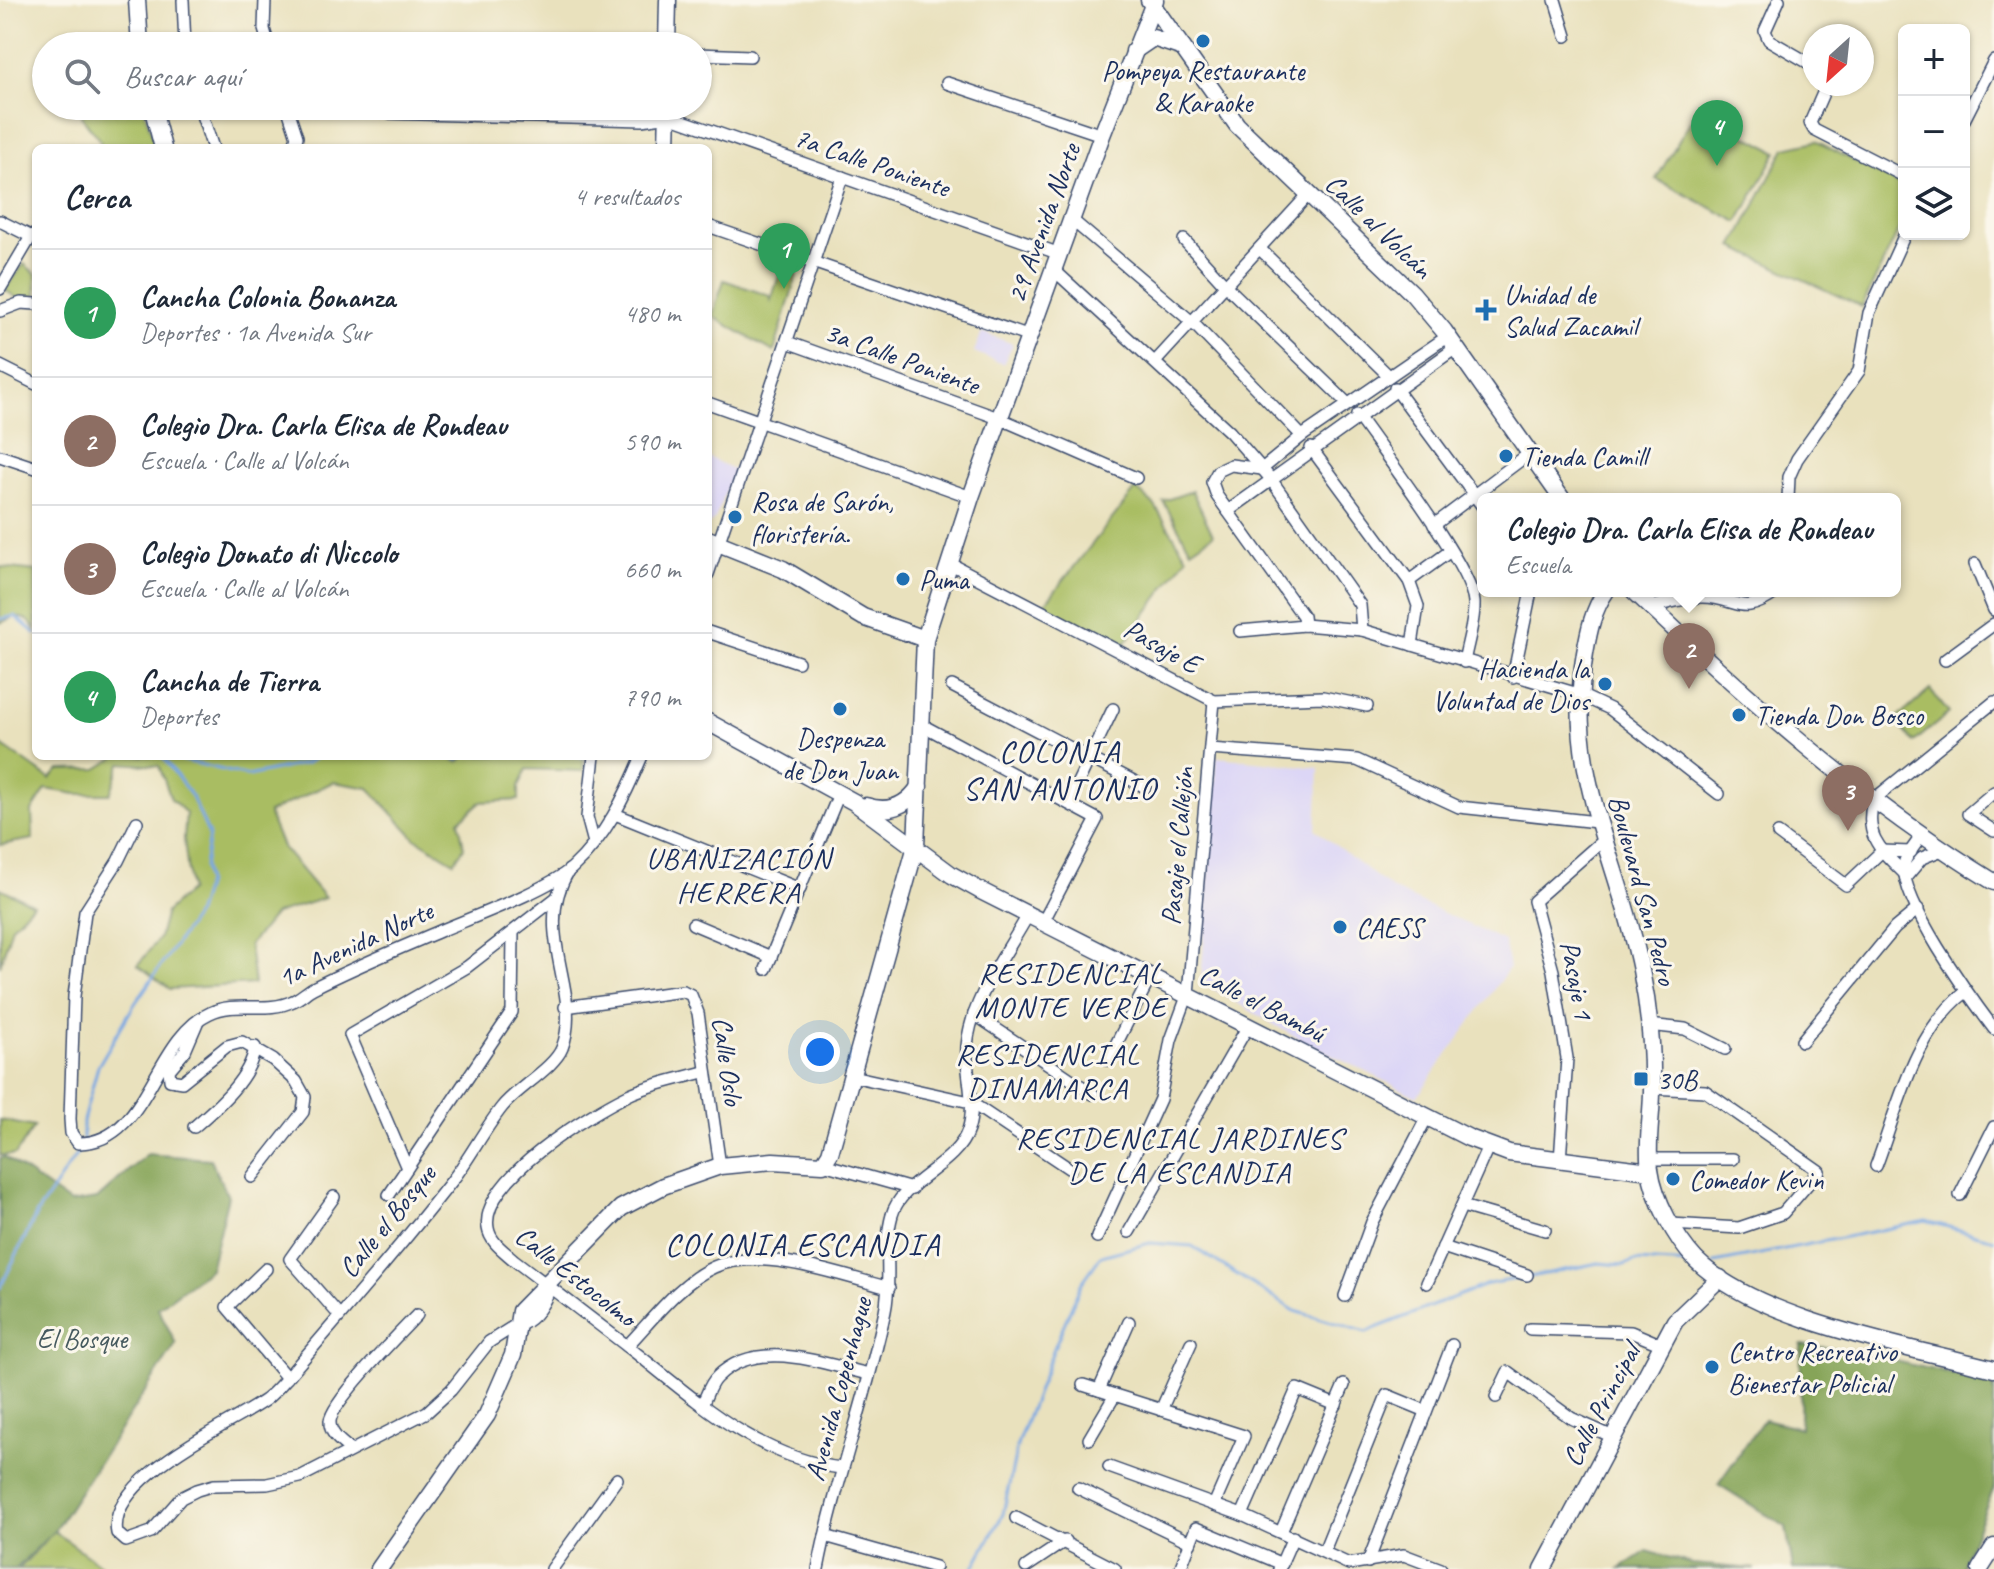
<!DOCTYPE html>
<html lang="es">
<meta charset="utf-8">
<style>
:root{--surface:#fff;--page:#f2f2f3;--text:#1f2937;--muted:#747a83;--line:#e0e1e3;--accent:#1a73e8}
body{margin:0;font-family:Caveat,sans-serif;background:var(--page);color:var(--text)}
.controls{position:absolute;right:24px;top:24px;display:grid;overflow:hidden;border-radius:12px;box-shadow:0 2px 6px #0004}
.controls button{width:72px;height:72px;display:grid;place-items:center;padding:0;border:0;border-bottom:2px solid var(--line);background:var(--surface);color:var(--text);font:40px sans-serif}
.compass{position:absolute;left:1802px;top:24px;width:72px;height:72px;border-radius:50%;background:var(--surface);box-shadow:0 2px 6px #0004;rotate:207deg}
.you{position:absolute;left:820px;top:1052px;width:28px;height:28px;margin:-20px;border:6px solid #fff;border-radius:50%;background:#1a73e8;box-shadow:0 0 0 12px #1a73e833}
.badge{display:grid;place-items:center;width:52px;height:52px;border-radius:50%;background:var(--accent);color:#fff;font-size:26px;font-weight:700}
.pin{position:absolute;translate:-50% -66px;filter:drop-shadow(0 2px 4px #0008)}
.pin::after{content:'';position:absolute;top:42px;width:28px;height:24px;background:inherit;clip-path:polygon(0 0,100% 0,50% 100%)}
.popup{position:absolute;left:1477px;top:493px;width:424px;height:104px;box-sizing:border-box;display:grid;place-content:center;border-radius:12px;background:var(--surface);filter:drop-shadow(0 2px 6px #0005);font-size:26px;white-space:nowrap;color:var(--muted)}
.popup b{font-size:30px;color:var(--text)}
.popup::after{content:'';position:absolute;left:50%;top:100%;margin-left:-16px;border:16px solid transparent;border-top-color:var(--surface)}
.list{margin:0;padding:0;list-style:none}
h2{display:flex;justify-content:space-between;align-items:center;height:104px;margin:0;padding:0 32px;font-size:34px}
h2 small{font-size:26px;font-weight:400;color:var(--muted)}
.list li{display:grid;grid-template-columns:52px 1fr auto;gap:24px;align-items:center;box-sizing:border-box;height:128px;padding:0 32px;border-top:2px solid var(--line)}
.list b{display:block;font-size:30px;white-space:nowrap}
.list p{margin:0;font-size:26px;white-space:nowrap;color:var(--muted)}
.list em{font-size:26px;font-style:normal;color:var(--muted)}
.icon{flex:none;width:44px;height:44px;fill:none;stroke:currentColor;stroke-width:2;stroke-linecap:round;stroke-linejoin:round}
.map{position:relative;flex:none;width:1994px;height:1569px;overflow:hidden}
.search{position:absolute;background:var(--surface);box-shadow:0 2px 6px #0004;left:32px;top:32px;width:680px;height:88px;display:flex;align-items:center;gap:20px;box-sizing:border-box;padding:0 28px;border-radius:44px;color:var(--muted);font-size:30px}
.panel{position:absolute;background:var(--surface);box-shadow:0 2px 6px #0004;left:32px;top:144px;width:680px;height:616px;border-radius:12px}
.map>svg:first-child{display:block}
.built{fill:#dcd6f6}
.green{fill:#a9bd62;stroke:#627660;stroke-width:2}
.forest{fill:#86a458;stroke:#506a5b;stroke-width:2}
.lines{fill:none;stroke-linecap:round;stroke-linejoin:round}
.stream{stroke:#79a7e2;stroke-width:3}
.street-casing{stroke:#3a4a6c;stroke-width:14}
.secondary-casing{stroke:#3a4a6c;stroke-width:19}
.street{stroke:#fff;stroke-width:11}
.secondary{stroke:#fff;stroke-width:16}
.poi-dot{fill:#1f6fb2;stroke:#fbf7ec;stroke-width:3}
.labels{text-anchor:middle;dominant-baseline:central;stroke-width:6;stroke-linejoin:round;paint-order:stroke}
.poi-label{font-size:28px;fill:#1b2f5e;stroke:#fbf7ec;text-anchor:start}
.street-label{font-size:28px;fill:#1b2f5e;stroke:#fbf7ec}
.park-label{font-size:28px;fill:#465a5f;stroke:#fbf7ec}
.neighbourhood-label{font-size:30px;letter-spacing:2px;fill:#1b2f5e;stroke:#fbf7ec}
.quarter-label{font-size:32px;letter-spacing:2px;fill:#1b2f5e;stroke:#fbf7ec}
</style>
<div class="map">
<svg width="1994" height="1569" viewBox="0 0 1994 1569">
<rect width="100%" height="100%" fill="#fbf7ec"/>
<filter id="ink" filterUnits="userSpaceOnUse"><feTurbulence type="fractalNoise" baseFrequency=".0125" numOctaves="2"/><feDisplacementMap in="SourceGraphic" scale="16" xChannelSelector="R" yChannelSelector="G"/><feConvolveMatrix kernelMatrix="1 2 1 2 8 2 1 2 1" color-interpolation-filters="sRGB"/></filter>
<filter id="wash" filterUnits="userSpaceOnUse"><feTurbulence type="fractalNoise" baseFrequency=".006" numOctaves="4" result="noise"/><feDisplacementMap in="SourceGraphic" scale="32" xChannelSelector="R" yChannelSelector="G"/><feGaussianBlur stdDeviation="1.8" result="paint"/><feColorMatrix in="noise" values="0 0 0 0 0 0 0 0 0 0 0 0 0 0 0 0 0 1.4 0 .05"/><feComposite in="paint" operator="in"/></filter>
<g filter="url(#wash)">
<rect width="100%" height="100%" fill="#e9e1bd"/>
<g class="built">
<polygon points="982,332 1013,344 1003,364 974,352"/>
<polygon points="708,457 734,470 715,519 708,525"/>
<polygon points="1217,757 1319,768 1316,830 1392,889 1504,941 1509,968 1417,1097 1290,1034 1201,982"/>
</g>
<g class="green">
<polygon points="88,106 143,106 156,148 98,148 101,142 81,116"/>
<polygon points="1697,110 1777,152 1738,222 1656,179"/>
<polygon points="1816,141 1904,187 1904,219 1862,307 1733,247 1785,148"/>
<polygon points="784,261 797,274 774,352 712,316 724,280 770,296 771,300"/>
<polygon points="24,264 36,274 36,297 17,298 5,290"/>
<polygon points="1136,489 1155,506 1187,557 1120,650 1043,606"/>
<polygon points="1192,491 1213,535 1191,550 1163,501"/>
<polygon points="0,567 36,571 36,630 28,620 16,616 0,623"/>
<polygon points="1930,690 1949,713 1914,742 1895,720"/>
<polygon points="0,744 50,779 59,770 97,769 118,756 447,756 458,762 466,756 584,756 583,771 527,769 519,786 519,800 481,802 459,821 464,848 454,862 415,838 369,788 333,782 268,813 282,847 325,898 275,914 249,945 254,984 170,989 138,965 159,938 166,912 190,890 184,839 186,813 171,799 159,766 121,763 110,794 76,794 46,789 32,811 33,839 0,845"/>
<polygon points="0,888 33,904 12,926 0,966"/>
<polygon points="0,1120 34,1127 15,1155 0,1155"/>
<polygon points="54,1531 102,1566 100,1569 19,1569"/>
</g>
<g class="forest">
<polygon points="147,1154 210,1159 228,1196 210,1269 158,1308 176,1344 54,1531 16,1569 0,1569 0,1158 5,1157 70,1203 97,1199"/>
<polygon points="1801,1345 1849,1350 1989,1383 1994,1388 1994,1488 1961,1569 1793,1569 1786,1527 1718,1484 1764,1419 1800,1428"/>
<polygon points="1647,1551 1692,1564 1755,1569 1620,1569"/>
</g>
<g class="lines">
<g class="stream">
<polyline points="0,619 15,616 36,634"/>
<polyline points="165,756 248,776 307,763 318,756"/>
<polyline points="451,756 458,759 462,756"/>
<polyline points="577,756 591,757"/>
<polyline points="83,1139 83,1121 98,1066 134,1005 197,913 206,883 204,867 209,835 191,795 162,756"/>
<polyline points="1715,1263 1926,1221 1994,1239"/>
<polyline points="1530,1277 1598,1263 1624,1265 1635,1261 1692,1264"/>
<polyline points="0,1288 37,1213 82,1146"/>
<polyline points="973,1569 1003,1514 1018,1442 1054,1348 1081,1284 1101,1256 1150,1243 1192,1246 1295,1311 1366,1332 1488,1284 1522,1278"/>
</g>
</g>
</g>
<g filter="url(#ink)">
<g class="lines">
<g class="street-casing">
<g id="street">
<polyline points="183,0 185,46"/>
<polyline points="265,0 264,29 269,46"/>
<polyline points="1555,0 1566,36"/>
<polyline points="1779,0 1765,31 1769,40 1814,66"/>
<polyline points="698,54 750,56"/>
<polyline points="947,83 1102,135"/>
<polyline points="1827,84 1810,123 1814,130 1904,176"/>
<polyline points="199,106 213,148"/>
<polyline points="287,106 297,137 293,148"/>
<polyline points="385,106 385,113 642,120 669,116 1060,254"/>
<polyline points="1964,120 1994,61"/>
<polyline points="1072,220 1192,322 1302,436"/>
<polyline points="0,221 28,235 29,240 0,289"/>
<polyline points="708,226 1030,337"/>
<polyline points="1184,240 1226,286 1348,404"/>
<polyline points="1260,249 1389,376"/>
<polyline points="1054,270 1230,432 1270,478 1360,605 1362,630"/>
<polyline points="0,311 21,303 36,304"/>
<polyline points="787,342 1001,419 1136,478"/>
<polyline points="1155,362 1309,194"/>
<polyline points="0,366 36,384"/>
<polyline points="1395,388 1483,507"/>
<polyline points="708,403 971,497"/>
<path d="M1357 415C1380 448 1472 568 1474 602 1475 621 1467 644 1464 662"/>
<polyline points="1311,448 1409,581 1418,606 1412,645"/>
<polyline points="0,456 36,468"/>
<polyline points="1788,499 1789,477 1797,459 1859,371 1869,313 1905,234"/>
<polyline points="1228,511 1457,347"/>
<polyline points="1434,525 1530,453"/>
<polyline points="949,563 1214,701 1323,697 1367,706"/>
<polyline points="1975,564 1994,610"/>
<polyline points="708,574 842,177"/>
<polyline points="1409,581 1449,552"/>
<path d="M1651 607C1667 603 1684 598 1701 597 1738 596 1739 620 1778 591"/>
<polyline points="1304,625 1303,616 1217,496 1212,482 1218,471 1231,465 1262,469 1302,436 1448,336"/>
<polyline points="1240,631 1304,625 1362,630 1578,694 1610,709 1719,794"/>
<polyline points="708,632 798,662"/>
<polyline points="1945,660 1994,624"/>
<polyline points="1513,677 1531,591"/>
<polyline points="952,686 1145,787"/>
<polyline points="920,724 1097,819 1043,922"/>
<polyline points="1210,749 1357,760 1459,807 1597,822"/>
<polyline points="1994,792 1968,814 1994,831"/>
<polyline points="1068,803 1113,709"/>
<polyline points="615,814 800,889"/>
<path d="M137 822 118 861 85 912 74 996 70 1119 71 1133 78 1143C148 1144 153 1039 210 1013 236 1000 266 1014 293 1001 300 998 306 992 313 988 354 967 398 949 440 931 473 917 547 890 572 868 605 838 625 797 642 756"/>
<polyline points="1778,834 1846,885 1882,851 1911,852"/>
<path d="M1922 835C1917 843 1908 853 1905 861 1895 895 1973 1001 1994 1029"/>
<polyline points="594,843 587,817 594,756"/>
<path d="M1905 874C1880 849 1864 837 1873 800L1994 702"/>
<polyline points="1906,877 1922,858 1942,850"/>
<polyline points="693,924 771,957"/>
<polyline points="766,969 839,794"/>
<polyline points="565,1007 683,991 691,995 698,1013 720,1166"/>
<polyline points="974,1014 1093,1094"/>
<polyline points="197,1023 185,1051 169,1070 170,1080 182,1082 227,1046 242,1042 273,1060 296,1081 305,1097 303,1112 252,1177"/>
<polyline points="1649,1025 1685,1029 1725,1049"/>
<polyline points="1802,1041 1895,928 1918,909"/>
<polyline points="1108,1060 1151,976"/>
<path d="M704 1072C679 1079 651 1084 628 1095 591 1113 479 1180 488 1228 490 1242 504 1251 514 1260 555 1291 596 1322 636 1353 699 1403 759 1458 841 1468"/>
<polyline points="852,1076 970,1102 1070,1169"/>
<polyline points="1653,1088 1705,1091 1819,1171 1783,1213 1739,1228 1671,1224"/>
<path d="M194 1127C217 1107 251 1078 255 1047"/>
<polyline points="1649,1159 1733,1159"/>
<polyline points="1560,1161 1567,1058 1553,971 1534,901 1602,841"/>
<polyline points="823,1164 912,1189"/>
<path d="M1876 1166C1898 1108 1914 1031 1966 992"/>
<polyline points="407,1168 350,1035 467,967 556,898"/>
<polyline points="389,1195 512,1012 513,933"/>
<polyline points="1960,1195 1994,1127"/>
<polyline points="334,1197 290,1259 340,1316"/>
<polyline points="1462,1206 1545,1230"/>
<polyline points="1129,1232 1248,1026"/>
<polyline points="1097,1237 1160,1099 1171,1040 1188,994 1214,701"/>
<polyline points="1443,1247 1527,1275"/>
<polyline points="266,1269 227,1307 287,1378"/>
<polyline points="1427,1283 1488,1147"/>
<polyline points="1345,1296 1372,1222 1427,1117"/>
<path d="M519 1323 489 1342 451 1390 427 1412 300 1477 267 1484 214 1485 197 1490 181 1498 151 1532 126 1541 117 1533C106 1479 228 1426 265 1400 273 1394 280 1386 287 1378 342 1313 399 1249 451 1182 470 1158 483 1131 502 1107 517 1088 554 1068 562 1048 584 992 530 933 569 870"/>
<polyline points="1530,1329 1631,1332 1662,1345"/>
<path d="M627 1346C652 1320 680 1282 714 1267 761 1246 840 1275 889 1288"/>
<polyline points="1083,1385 1244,1436 1214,1505"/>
<polyline points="1099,1390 1129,1322"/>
<polyline points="1496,1397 1508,1372 1571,1418 1613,1437"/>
<path d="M702 1405C706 1397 710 1383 717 1377 757 1337 822 1364 869 1374"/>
<polyline points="1161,1410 1191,1343"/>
<polyline points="1089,1439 1115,1395"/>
<path d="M351 1450C342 1443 329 1434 330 1421 332 1401 400 1333 417 1315"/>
<polyline points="1109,1467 1242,1515 1349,1564 1404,1555 1441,1569"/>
<polyline points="1078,1488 1190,1542"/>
<polyline points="1242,1515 1297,1389 1336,1405"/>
<polyline points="1016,1518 1115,1569"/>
<polyline points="1281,1532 1344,1385"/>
<polyline points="825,1536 935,1567"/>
<polyline points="1324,1551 1387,1395 1426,1411"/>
<polyline points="1368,1562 1452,1345"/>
<polyline points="1026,1567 1065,1541"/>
<polyline points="552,1569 617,1479"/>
<path d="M818 1569C835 1481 867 1398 885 1311 892 1279 883 1246 892 1215 901 1181 956 1166 968 1130 977 1105 965 1073 967 1046 971 999 1006 955 1028 915"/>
<polyline points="1180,1569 1196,1528 1282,1564"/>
<polyline points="1279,1569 1293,1537"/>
</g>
</g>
<g class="secondary-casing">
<g id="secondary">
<polyline points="137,0 140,46"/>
<polyline points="1149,0 1237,125 1412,293 1444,331 1562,499"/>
<polyline points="667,46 668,0"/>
<polyline points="1134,51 1153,38 1183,48"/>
<polyline points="152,106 163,148"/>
<polyline points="667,148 668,106"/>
<polyline points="708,539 783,569 863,617 925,639"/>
<path d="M1606 591C1593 610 1589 630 1585 653 1564 774 1619 858 1641 970 1649 1009 1653 1051 1652 1091 1652 1116 1646 1144 1650 1169 1654 1199 1675 1238 1696 1260 1758 1321 1910 1347 1994 1369"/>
<path d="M1634 591C1745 697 1863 802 1994 882"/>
<polyline points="708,722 854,802 952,875 979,890 1469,1138 1509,1153 1650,1171"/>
<path d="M866 806C887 813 906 807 919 787"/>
<path d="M519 1323C535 1315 542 1302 548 1286"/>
<polyline points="379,1569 487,1415 513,1355 520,1311 621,1208 663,1186 720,1166 773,1161 823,1164 830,1153 916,846 925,639 971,497 1102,135 1155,0"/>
<polyline points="1543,1569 1675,1321 1720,1278"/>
<polyline points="1980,1569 1994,1547"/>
</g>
</g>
<use href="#street" class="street"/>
<use href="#secondary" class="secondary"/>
</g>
</g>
<g class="poi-dot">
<circle cx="1203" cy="41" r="8"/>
<path d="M1482 298h8v8h8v8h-8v8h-8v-8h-8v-8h8z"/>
<circle cx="1506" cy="456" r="8"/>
<circle cx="735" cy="517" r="8"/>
<circle cx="903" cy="579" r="8"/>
<circle cx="1605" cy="684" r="8"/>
<circle cx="840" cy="709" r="8"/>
<circle cx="1739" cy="715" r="8"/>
<circle cx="1340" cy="927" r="8"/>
<rect x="1633" y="1071" width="16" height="16" rx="4"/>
<circle cx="1673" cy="1179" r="8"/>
<circle cx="1712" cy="1367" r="8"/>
</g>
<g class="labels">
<g class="poi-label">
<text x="1203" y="70" text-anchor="middle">Pompeya Restaurante<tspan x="1203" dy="32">&amp; Karaoke</tspan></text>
<text x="1504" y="294">Unidad de<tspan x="1504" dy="32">Salud Zacamil</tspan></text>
<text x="1522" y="456">Tienda Camill</text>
<text x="751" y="501">Rosa de Sarón,<tspan x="751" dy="32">floristería.</tspan></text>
<text x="919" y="579">Puma</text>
<text x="1589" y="668" text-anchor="end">Hacienda la<tspan x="1589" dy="32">Voluntad de Dios</tspan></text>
<text x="1755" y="715">Tienda Don Bosco</text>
<text x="840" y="738" text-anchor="middle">Despenza<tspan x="840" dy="32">de Don Juan</tspan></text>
<text x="1356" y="927">CAESS</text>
<text x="1657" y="1079">30B</text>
<text x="1689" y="1179">Comedor Kevin</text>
<text x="1728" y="1351">Centro Recreativo<tspan x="1728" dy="32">Bienestar Policial</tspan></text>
</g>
<g class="street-label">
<text transform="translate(872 162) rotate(19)">7a Calle Poniente</text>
<text transform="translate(1043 223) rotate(-70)">29 Avenida Norte</text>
<text transform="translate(1379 226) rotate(44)">Calle al Volcán</text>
<text transform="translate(902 358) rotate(20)">3a Calle Poniente</text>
<text transform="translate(1162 646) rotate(29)">Pasaje E</text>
<text transform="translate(1177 846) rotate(-85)">Pasaje el Callejón</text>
<text transform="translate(1643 890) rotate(75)">Boulevard San Pedro</text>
<text transform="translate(355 944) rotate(-25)">1a Avenida Norte</text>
<text transform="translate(1577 980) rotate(79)">Pasaje 1</text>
<text transform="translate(1262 1003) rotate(27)">Calle el Bambú</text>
<text transform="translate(728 1061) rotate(82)">Calle Oslo</text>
<text transform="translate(387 1221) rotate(-51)">Calle el Bosque</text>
<text transform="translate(576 1276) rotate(38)">Calle Estocolmo</text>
<text transform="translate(838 1389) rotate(-75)">Avenida Copenhague</text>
<text transform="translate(1601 1405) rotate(-62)">Calle Principal</text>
</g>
<g class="park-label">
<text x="82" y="1338">El Bosque</text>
</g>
<g class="neighbourhood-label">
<text x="739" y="858">UBANIZACIÓN<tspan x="739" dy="34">HERRERA</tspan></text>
<text x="1071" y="973">RESIDENCIAL<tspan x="1071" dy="34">MONTE VERDE</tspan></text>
<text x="1048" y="1054">RESIDENCIAL<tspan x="1048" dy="34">DINAMARCA</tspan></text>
<text x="1180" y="1138">RESIDENCIAL JARDINES<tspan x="1180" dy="34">DE LA ESCANDIA</tspan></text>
</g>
<g class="quarter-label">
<text x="1060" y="751">COLONIA<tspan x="1060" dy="37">SAN ANTONIO</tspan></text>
<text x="803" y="1244">COLONIA ESCANDIA</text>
</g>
</g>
</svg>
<div class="controls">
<button>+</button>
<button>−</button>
<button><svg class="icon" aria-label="layers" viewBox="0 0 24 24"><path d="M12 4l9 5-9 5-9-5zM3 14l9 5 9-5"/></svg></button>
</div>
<svg class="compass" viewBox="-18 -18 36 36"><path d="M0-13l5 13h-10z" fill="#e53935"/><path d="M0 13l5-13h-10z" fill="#747a83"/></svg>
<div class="you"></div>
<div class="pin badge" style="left:784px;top:289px;background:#2e9e5b">1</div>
<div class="pin badge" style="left:1689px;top:689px;background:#8d6e63">2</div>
<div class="popup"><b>Colegio Dra. Carla Elisa de Rondeau</b>Escuela</div>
<div class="pin badge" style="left:1848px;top:831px;background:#8d6e63">3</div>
<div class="pin badge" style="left:1717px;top:166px;background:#2e9e5b">4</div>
<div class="search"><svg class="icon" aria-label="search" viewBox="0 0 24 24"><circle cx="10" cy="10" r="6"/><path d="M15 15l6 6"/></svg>Buscar aquí</div>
<section class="panel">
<h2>Cerca<small>4 resultados</small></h2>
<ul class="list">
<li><span class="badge" style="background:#2e9e5b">1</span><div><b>Cancha Colonia Bonanza</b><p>Deportes · 1a Avenida Sur</p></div><em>480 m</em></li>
<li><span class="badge" style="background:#8d6e63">2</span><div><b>Colegio Dra. Carla Elisa de Rondeau</b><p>Escuela · Calle al Volcán</p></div><em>590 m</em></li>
<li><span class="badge" style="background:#8d6e63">3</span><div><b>Colegio Donato di Niccolo</b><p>Escuela · Calle al Volcán</p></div><em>660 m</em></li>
<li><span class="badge" style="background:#2e9e5b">4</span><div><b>Cancha de Tierra</b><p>Deportes</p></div><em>790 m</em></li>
</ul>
</section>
</div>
